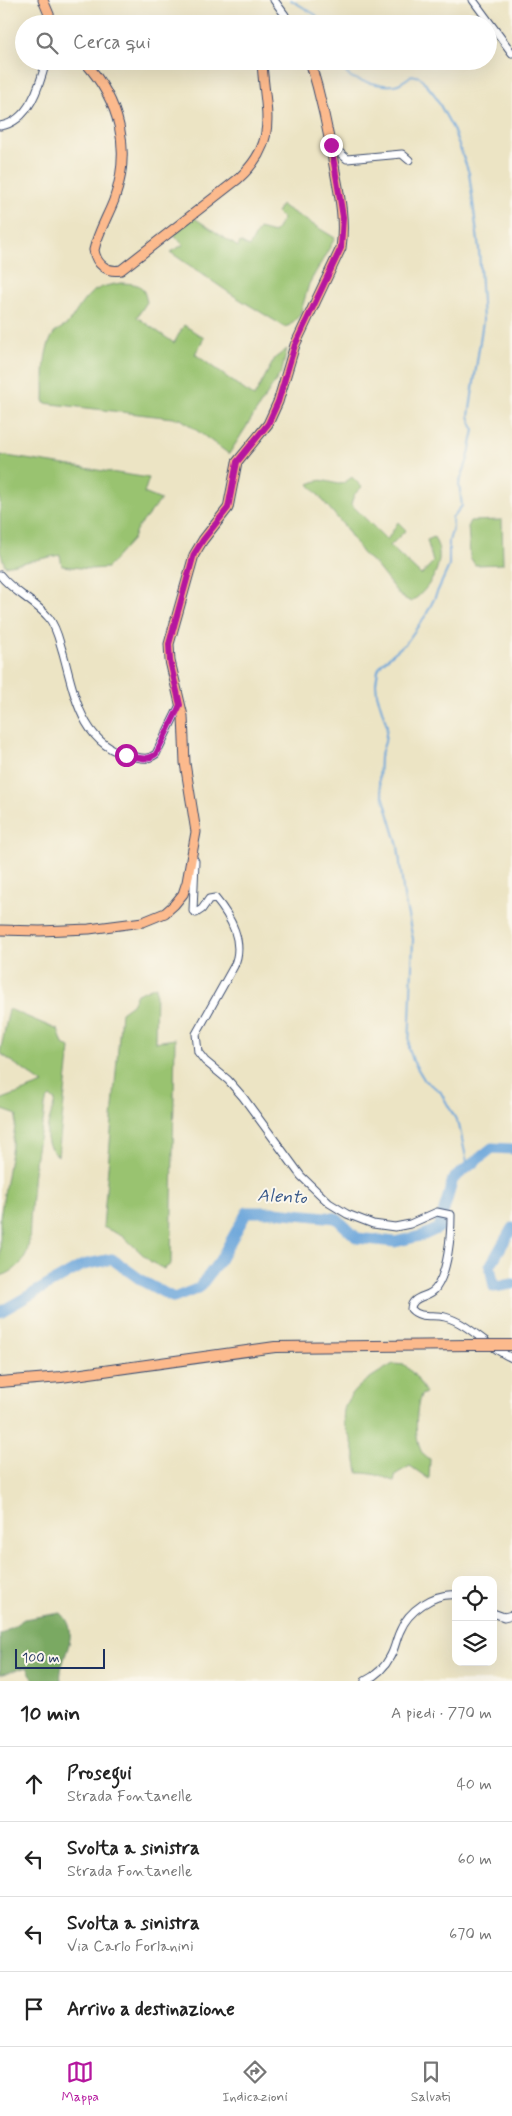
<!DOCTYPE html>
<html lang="it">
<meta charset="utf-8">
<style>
:root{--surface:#fff;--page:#f2f2f2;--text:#222;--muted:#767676;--line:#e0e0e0;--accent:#b5179e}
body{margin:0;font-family:Mynerve,sans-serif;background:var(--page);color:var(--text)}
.controls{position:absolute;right:15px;bottom:15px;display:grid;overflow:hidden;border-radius:10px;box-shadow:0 5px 20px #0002}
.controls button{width:45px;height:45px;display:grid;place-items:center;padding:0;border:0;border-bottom:1px solid var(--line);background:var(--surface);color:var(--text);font:25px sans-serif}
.scale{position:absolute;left:15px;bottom:12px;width:90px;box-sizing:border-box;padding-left:5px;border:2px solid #1b2f5e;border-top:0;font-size:14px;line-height:18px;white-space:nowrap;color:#1b2f5e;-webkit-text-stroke:4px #fbf7ec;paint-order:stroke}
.stop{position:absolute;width:15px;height:15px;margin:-11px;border:4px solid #b5179e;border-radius:50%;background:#fff}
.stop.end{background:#b5179e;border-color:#fff;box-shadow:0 1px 5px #0008}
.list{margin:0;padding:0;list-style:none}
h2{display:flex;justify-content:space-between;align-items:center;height:65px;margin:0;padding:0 20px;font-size:21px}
h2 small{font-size:16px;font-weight:400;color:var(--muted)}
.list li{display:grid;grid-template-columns:32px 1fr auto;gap:15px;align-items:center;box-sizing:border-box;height:75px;padding:0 20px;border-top:1px solid var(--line)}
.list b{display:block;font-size:19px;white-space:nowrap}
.list p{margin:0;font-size:16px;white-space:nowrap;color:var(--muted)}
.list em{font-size:16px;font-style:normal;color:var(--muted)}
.icon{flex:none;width:28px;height:28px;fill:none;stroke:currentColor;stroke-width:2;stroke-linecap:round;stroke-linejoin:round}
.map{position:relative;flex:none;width:512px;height:1681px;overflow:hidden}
.search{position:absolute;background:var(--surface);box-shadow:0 5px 20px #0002;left:15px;right:15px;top:15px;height:55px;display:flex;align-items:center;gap:12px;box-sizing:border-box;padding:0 18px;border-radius:28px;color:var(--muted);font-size:19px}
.sheet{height:365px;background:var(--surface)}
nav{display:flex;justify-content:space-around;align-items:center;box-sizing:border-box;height:70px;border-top:1px solid var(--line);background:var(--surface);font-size:14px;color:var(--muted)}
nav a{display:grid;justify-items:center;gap:2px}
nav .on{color:var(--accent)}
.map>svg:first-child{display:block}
.green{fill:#99c370;stroke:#5a7967}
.forest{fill:#7aa962;stroke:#4a6c60}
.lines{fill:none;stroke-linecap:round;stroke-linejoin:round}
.stream{stroke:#6aa5da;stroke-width:2}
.river{stroke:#6aa5da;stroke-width:11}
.minor-casing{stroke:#3a4a6d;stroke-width:9}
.major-casing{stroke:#3a4a6d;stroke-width:11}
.highway-casing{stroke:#3a4a6d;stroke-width:12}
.minor{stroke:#fff;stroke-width:7}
.major{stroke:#fcba8d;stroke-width:9}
.highway{stroke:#fcba8d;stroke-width:10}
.highway-bridge-casing{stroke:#3a4a6d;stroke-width:12;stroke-linecap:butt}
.highway-bridge{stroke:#fcba8d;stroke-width:10}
.route{stroke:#b5179e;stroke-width:6}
.labels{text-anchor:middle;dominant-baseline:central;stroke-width:4;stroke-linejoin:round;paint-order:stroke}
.water-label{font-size:18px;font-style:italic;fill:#375889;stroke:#fbf7ec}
</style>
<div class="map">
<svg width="512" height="1681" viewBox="0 0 512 1681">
<rect width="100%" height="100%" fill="#fbf7ec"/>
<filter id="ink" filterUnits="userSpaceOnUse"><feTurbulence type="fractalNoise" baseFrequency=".02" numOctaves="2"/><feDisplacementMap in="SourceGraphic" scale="10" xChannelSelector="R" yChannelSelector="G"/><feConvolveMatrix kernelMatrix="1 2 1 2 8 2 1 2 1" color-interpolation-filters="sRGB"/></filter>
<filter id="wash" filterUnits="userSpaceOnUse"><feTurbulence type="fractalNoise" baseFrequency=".0096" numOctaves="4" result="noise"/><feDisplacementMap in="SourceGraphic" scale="20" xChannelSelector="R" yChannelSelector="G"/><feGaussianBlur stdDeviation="1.12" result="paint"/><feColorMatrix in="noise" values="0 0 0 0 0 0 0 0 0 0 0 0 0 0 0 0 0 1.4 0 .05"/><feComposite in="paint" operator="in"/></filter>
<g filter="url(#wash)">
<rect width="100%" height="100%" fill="#ece4c4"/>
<g class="green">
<polygon points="281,205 335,238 309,284 300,315 290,325 285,327 231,294 170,252 183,245 172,232 193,217 238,247 240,242 249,247 259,229 274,233 283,219 277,213"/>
<path d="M122 283C141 284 143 285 147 302L137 317 174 343 184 325 204 338 195 354 254 397 275 358 287 349 282 371 229 454 181 419 44 403C45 382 41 355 53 335 57 328 66 328 70 321 87 296 89 287 122 283Z"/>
<polygon points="0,455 149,478 144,493 161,500 136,530 133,539 107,568 90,569 62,566 60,555 5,566 0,551"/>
<path d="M352 477 362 487 354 495 351 504 387 540 398 522 406 530 390 546 421 575 433 562 427 540 434 537C436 542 439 547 439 552 441 571 426 592 411 602L400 596 374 563 362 553 345 527 309 484C314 482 320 479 325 481 339 483 338 488 352 477Z"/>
<polygon points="502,520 503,564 475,565 470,557 468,525 470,521"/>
<polygon points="156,986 155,1042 175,1039 171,1264 164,1269 151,1262 124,1237 103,1227 121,1012 132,1004 137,994"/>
<path d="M9 1009 58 1030 63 1044 70 1048 58 1156C37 1139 51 1121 55 1100L50 1097C43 1102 45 1113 43 1122 35 1150 33 1180 31 1209 29 1224 31 1241 26 1255 22 1265 10 1274 0 1276V1218L17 1115 0 1109V1100L43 1084 0 1053Z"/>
<path d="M393 1364 405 1365 416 1377 426 1393 421 1395C415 1409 412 1454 430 1459L429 1479 410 1466 396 1474 394 1482C382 1475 371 1473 358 1473 356 1463 355 1452 352 1442 350 1436 346 1430 344 1424 338 1394 371 1377 393 1364Z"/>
</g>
<path class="forest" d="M61 1613C84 1635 57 1659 61 1681H34L27 1667 0 1675V1635L24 1619Z"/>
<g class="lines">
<g class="stream">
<polyline points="291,0 316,15 322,24"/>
<path d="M341 61C342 66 345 72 348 75 354 81 390 88 398 84 403 82 408 78 412 75L420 77 434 94 453 129 469 173 479 249 483 321 469 416 474 430 468 459 459 484 462 506 452 518 453 527 449 541V566L434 599 426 615 406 643 382 663 378 670 376 683 377 694 387 726 385 742 380 757 379 782 398 846 404 897 413 939 409 1048 413 1061 425 1081 440 1091 459 1125 468 1167"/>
</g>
<g class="river">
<polyline points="512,1228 490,1266 494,1287 512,1284"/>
<polyline points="0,1312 83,1265 112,1259 144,1282 174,1298 199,1288 220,1260 247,1212 275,1212 336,1218 357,1238 395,1242 424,1235 439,1228 453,1179 492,1148 512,1149"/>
</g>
</g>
</g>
<g filter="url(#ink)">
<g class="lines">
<g class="minor-casing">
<g id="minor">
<polyline points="274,0 285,15 288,24"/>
<polyline points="473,0 512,53"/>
<path d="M0 126C29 122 40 85 46 61"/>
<polyline points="331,145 347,159 402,154 409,160"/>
<path d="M0 575C13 592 35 601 49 618 57 628 59 641 63 653 74 693 82 747 131 756 142 758 146 761 156 754L180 705"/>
<path d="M192 856 195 861 193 911 196 913 202 909 209 899 215 898C231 917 245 943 234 966L196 1034 198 1052 205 1061 228 1080 243 1097 301 1176 329 1203 347 1214 373 1224 395 1227 410 1224 437 1212 451 1215C451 1236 448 1271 436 1288 430 1298 411 1295 411 1309 420 1319 433 1314 445 1317 469 1323 488 1348 512 1358"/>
<polyline points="493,1613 504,1617 512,1615"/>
<path d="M365 1681C375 1676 385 1667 390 1657 395 1649 396 1639 400 1631 408 1611 433 1593 456 1595"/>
</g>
</g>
<g class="major-casing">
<g id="major">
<polyline points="43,0 53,24"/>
<path d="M84 61C120 101 132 149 114 200 108 216 98 232 94 250 96 264 107 273 121 270L238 179C281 140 264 110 262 61"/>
<path d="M0 930 40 931 89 929 143 922 165 913 174 905 183 894 187 882 196 832 185 763 183 716 170 661 169 644 194 555 203 540 228 508 237 462 268 424 278 402 295 345 341 248C345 221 340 197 335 171 329 134 321 97 310 61"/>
</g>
</g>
<g class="highway-casing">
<polyline id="highway" points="0,1382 61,1377 275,1347 472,1345"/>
</g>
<use href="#minor" class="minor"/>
<use href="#major" class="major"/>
<use href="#highway" class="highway"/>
<g class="highway-bridge-casing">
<polyline id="highway-bridge" points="472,1345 512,1345"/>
</g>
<use href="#highway-bridge" class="highway-bridge"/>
</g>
</g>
<g class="lines" filter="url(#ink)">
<path class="route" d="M126 755C138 757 146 762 156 754L180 705 170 661 169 644 194 554 203 540 228 508 237 462 268 424 278 402 295 345 341 248 343 217 331 145"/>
</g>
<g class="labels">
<g class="water-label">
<text transform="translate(282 1197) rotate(3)">Alento</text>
</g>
</g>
</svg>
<div class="controls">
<button><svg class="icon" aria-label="locate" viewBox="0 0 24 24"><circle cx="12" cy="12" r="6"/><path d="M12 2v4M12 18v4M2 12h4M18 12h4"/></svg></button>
<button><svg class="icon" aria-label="layers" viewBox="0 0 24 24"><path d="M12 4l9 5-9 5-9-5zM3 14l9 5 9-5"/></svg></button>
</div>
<div class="scale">100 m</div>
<div class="stop" style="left:126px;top:755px"></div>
<div class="stop end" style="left:331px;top:145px"></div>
<div class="search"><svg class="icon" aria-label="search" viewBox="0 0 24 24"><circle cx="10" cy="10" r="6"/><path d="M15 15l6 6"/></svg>Cerca qui</div>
</div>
<section class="sheet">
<h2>10 min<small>A piedi · 770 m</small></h2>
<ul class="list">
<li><svg class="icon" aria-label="ahead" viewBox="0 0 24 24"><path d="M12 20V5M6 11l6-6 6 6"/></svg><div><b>Prosegui</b><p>Strada Fontanelle</p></div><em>40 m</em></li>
<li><svg class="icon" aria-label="left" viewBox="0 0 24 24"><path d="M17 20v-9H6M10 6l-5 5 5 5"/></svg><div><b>Svolta a sinistra</b><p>Strada Fontanelle</p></div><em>60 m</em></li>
<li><svg class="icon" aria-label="left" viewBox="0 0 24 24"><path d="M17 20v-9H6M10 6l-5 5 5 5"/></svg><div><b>Svolta a sinistra</b><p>Via Carlo Forlanini</p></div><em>670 m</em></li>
<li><svg class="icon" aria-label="arrive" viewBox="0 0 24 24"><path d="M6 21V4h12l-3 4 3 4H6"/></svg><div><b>Arrivo a destinazione</b></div></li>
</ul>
</section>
<nav>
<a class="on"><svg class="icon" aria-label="map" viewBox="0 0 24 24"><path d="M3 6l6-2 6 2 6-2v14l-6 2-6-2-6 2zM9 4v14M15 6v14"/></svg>Mappa</a>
<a><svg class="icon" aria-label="directions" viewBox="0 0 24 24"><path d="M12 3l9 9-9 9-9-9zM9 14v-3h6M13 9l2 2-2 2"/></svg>Indicazioni</a>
<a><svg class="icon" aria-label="saved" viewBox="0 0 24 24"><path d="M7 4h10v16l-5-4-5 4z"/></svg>Salvati</a>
</nav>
